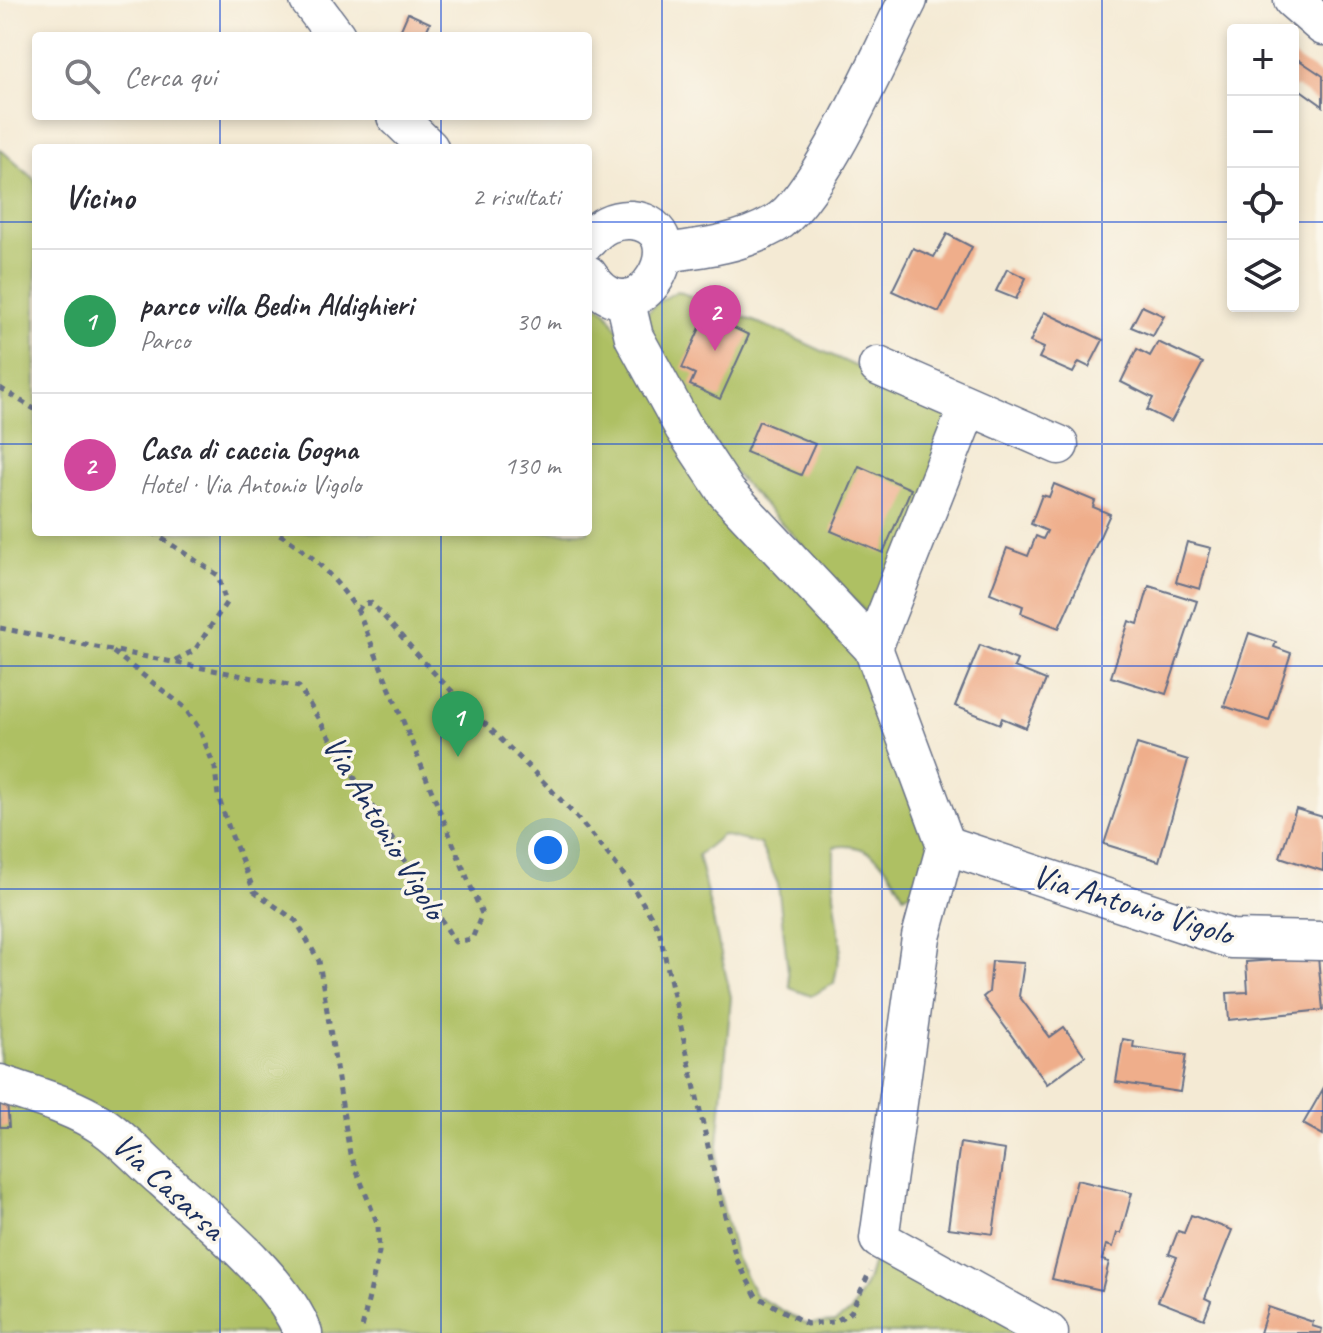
<!DOCTYPE html>
<html lang="it">
<meta charset="utf-8">
<style>
:root{--surface:#fff;--page:#f2f2f3;--text:#2b2b33;--muted:#7c7c81;--line:#e1e1e2;--accent:#0f766e}
body{margin:0;font-family:Caveat,sans-serif;background:var(--page);color:var(--text)}
.controls{position:absolute;right:24px;top:24px;display:grid;overflow:hidden;border-radius:8px;box-shadow:0 4px 12px #0003}
.controls button{width:72px;height:72px;display:grid;place-items:center;padding:0;border:0;border-bottom:2px solid var(--line);background:var(--surface);color:var(--text);font:40px sans-serif}
.you{position:absolute;left:548px;top:850px;width:28px;height:28px;margin:-20px;border:6px solid #fff;border-radius:50%;background:#1a73e8;box-shadow:0 0 0 12px #1a73e833}
.badge{display:grid;place-items:center;width:52px;height:52px;border-radius:50%;background:var(--accent);color:#fff;font-size:26px;font-weight:700}
.pin{position:absolute;translate:-50% -66px;filter:drop-shadow(0 2px 4px #0008)}
.pin::after{content:'';position:absolute;top:42px;width:28px;height:24px;background:inherit;clip-path:polygon(0 0,100% 0,50% 100%)}
.list{margin:0;padding:0;list-style:none}
h2{display:flex;justify-content:space-between;align-items:center;height:104px;margin:0;padding:0 32px;font-size:34px}
h2 small{font-size:26px;font-weight:400;color:var(--muted)}
.list li{display:grid;grid-template-columns:52px 1fr auto;gap:24px;align-items:center;box-sizing:border-box;height:144px;padding:0 32px;border-top:2px solid var(--line)}
.list b{display:block;font-size:30px;white-space:nowrap}
.list p{margin:0;font-size:26px;white-space:nowrap;color:var(--muted)}
.list em{font-size:26px;font-style:normal;color:var(--muted)}
.icon{flex:none;width:44px;height:44px;fill:none;stroke:currentColor;stroke-width:2;stroke-linecap:round;stroke-linejoin:round}
.map{position:relative;flex:none;width:1323px;height:1333px;overflow:hidden}
.search{position:absolute;background:var(--surface);box-shadow:0 4px 12px #0003;left:32px;top:32px;width:560px;height:88px;display:flex;align-items:center;gap:20px;box-sizing:border-box;padding:0 28px;border-radius:8px;color:var(--muted);font-size:30px}
.panel{position:absolute;background:var(--surface);box-shadow:0 4px 12px #0003;left:32px;top:144px;width:560px;height:392px;border-radius:8px}
.map>svg:first-child{display:block}
.green{fill:#aec064;stroke:#647861;stroke-width:2}
.building{fill:#efae8b}
.lines{fill:none;stroke-linecap:round;stroke-linejoin:round}
.minor-casing{stroke:#677087;stroke-width:41}
.path{stroke:#677087;stroke-width:5;stroke-dasharray:6 6;stroke-linecap:butt}
.minor{stroke:#fff;stroke-width:38}
.grid{fill:none;stroke:#1d4ed8;stroke-width:2;stroke-opacity:0.55}
.labels{text-anchor:middle;dominant-baseline:central;stroke-width:7;stroke-linejoin:round;paint-order:stroke}
.street-label{font-size:34px;fill:#1b2f5e;stroke:#fbf7ec}
</style>
<div class="map">
<svg width="1323" height="1333" viewBox="0 0 1323 1333">
<rect width="100%" height="100%" fill="#fbf7ec"/>
<filter id="ink" filterUnits="userSpaceOnUse"><feTurbulence type="fractalNoise" baseFrequency=".0125" numOctaves="2"/><feDisplacementMap in="SourceGraphic" scale="16" xChannelSelector="R" yChannelSelector="G"/><feConvolveMatrix kernelMatrix="1 2 1 2 8 2 1 2 1" color-interpolation-filters="sRGB"/></filter>
<filter id="wash" filterUnits="userSpaceOnUse"><feTurbulence type="fractalNoise" baseFrequency=".006" numOctaves="4" result="noise"/><feDisplacementMap in="SourceGraphic" scale="32" xChannelSelector="R" yChannelSelector="G"/><feGaussianBlur stdDeviation="1.8" result="paint"/><feColorMatrix in="noise" values="0 0 0 0 0 0 0 0 0 0 0 0 0 0 0 0 0 1.4 0 .05"/><feComposite in="paint" operator="in"/></filter>
<g filter="url(#wash)">
<rect width="100%" height="100%" fill="#f4ead4"/>
<g class="green">
<path d="M0 149 36 181V532H588V297L607 312 719 493 888 680 946 845 921 887 904 896C890 868 871 840 834 847V894L841 947 834 983 811 996 790 988 778 884 760 844 722 835 698 855 731 997 715 1177 736 1258 756 1296 807 1324 834 1322 851 1312 867 1282 879 1239 1049 1333H0Z"/>
<polygon points="677,291 781,332 964,416 875,622 734,473 639,322 657,303"/>
</g>
<g id="blocks">
<g class="building">
<polygon points="408,13 430,23 424,36 398,36"/>
<polygon points="1293,56 1323,76 1323,106 1295,86 1293,90"/>
<polygon points="947,234 972,247 939,312 892,291 913,248 934,257"/>
<polygon points="1007,269 1026,278 1016,299 996,291"/>
<polygon points="1142,306 1164,316 1153,336 1131,327"/>
<polygon points="1044,312 1103,340 1089,367 1079,362 1073,373 1039,358 1044,348 1030,342"/>
<polygon points="719,321 749,335 720,399 690,385 695,374 682,368 702,323 715,329"/>
<polygon points="1158,342 1203,363 1171,422 1147,410 1153,398 1121,382 1137,349 1150,356"/>
<polygon points="759,421 815,444 801,475 746,452"/>
<polygon points="859,466 911,489 883,553 831,531"/>
<polygon points="1054,484 1095,501 1093,507 1110,514 1059,628 1021,613 1023,606 990,593 1007,548 1028,556 1036,536 1043,539 1047,531 1031,524 1042,495 1049,497"/>
<polygon points="1187,542 1211,548 1200,589 1176,582"/>
<polygon points="1149,586 1197,601 1166,694 1111,677 1129,621 1138,624"/>
<polygon points="1249,633 1276,642 1274,647 1291,653 1269,721 1224,706"/>
<polygon points="980,645 1017,660 1014,667 1046,680 1026,728 1002,718 1000,724 955,706"/>
<polygon points="1137,744 1188,760 1159,861 1104,844"/>
<polygon points="1296,809 1323,817 1323,871 1280,857"/>
<polygon points="1318,957 1323,1010 1229,1020 1227,993 1248,992 1246,962"/>
<polygon points="992,961 1024,963 1019,996 1050,1037 1064,1027 1085,1056 1047,1084 983,997 989,992"/>
<polygon points="1123,1039 1134,1041 1133,1047 1186,1055 1180,1092 1116,1082"/>
<polygon points="0,1089 6,1089 9,1127 0,1127"/>
<polygon points="1323,1089 1323,1135 1303,1124"/>
<polygon points="960,1143 1005,1150 993,1234 948,1228"/>
<polygon points="1077,1180 1132,1193 1121,1233 1117,1233 1113,1247 1106,1245 1102,1260 1109,1262 1102,1290 1052,1279"/>
<polygon points="1191,1215 1232,1230 1205,1298 1211,1301 1204,1319 1158,1301 1177,1257 1169,1254 1178,1231 1184,1233"/>
<polygon points="1268,1307 1313,1322 1312,1326 1322,1329 1321,1333 1260,1333"/>
</g>
</g>
</g>
<g filter="url(#ink)">
<use href="#blocks" fill-opacity="0" stroke="#677087" stroke-width="2"/>
<g class="lines">
<g class="minor-casing">
<g id="minor">
<polyline points="309,0 336,36"/>
<polyline points="1293,0 1323,26"/>
<polyline points="396,116 429,148"/>
<path d="M588 240C600 226 613 219 631 220 703 226 637 350 588 275"/>
<path d="M664 253C703 248 740 244 775 224 818 200 883 49 908 0"/>
<polyline points="625,299 634,337 684,428 727,493 873,648 946,845 921,937 879,1239 1049,1333"/>
<polyline points="878,366 1059,445"/>
<polyline points="873,648 968,407"/>
<polyline points="946,845 1231,939 1323,941"/>
<path d="M0 1084C35 1096 71 1105 103 1126 124 1140 143 1162 163 1179 206 1218 283 1279 303 1333"/>
</g>
</g>
<g class="path">
<polyline points="0,388 36,410"/>
<polyline points="152,532 218,575 226,603 195,650 172,662"/>
<path d="M358 611 362 604 371 603C397 629 419 659 446 685 522 762 606 834 659 930L715 1177 736 1258 756 1296 807 1324 834 1322 851 1312 870 1271"/>
<path d="M0 628 299 687 455 942 472 939 482 914 358 611C335 578 311 552 276 532"/>
<polyline points="113,652 183,706 199,728 215,768 218,796 231,834 254,891 296,921 319,961 350,1154 378,1225 379,1252 361,1333"/>
</g>
<use href="#minor" class="minor"/>
</g>
</g>
<path class="grid" d="M220 0V36M441 0V36M662 0V1333M882 0V1333M1102 0V1333M220 116V148M441 116V148M0 222H36M588 222H1233M1293 222H1323M0 444H36M588 444H1323M220 532V1333M441 532V1333M0 666H1323M0 889H1323M0 1111H1323"/>
<g class="labels">
<g class="street-label">
<text transform="translate(385 827) rotate(59)">Via Antonio Vigolo</text>
<text transform="translate(1133 904) rotate(17)">Via Antonio Vigolo</text>
<text transform="translate(169 1186) rotate(43)">Via Casarsa</text>
</g>
</g>
</svg>
<div class="controls">
<button>+</button>
<button>−</button>
<button><svg class="icon" aria-label="locate" viewBox="0 0 24 24"><circle cx="12" cy="12" r="6"/><path d="M12 2v4M12 18v4M2 12h4M18 12h4"/></svg></button>
<button><svg class="icon" aria-label="layers" viewBox="0 0 24 24"><path d="M12 4l9 5-9 5-9-5zM3 14l9 5 9-5"/></svg></button>
</div>
<div class="you"></div>
<div class="pin badge" style="left:458px;top:757px;background:#2e9e5b">1</div>
<div class="pin badge" style="left:715px;top:351px;background:#d1479c">2</div>
<div class="search"><svg class="icon" aria-label="search" viewBox="0 0 24 24"><circle cx="10" cy="10" r="6"/><path d="M15 15l6 6"/></svg>Cerca qui</div>
<section class="panel">
<h2>Vicino<small>2 risultati</small></h2>
<ul class="list">
<li><span class="badge" style="background:#2e9e5b">1</span><div><b>parco villa Bedin Aldighieri</b><p>Parco</p></div><em>30 m</em></li>
<li><span class="badge" style="background:#d1479c">2</span><div><b>Casa di caccia Gogna</b><p>Hotel · Via Antonio Vigolo</p></div><em>130 m</em></li>
</ul>
</section>
</div>
